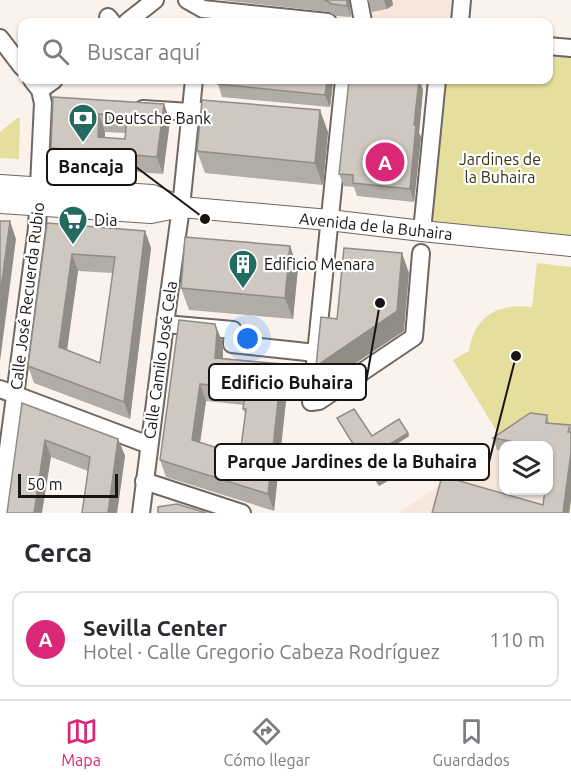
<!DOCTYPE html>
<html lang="es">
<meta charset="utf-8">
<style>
:root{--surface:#fff;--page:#f7f7f7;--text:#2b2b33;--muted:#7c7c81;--line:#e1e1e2;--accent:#db2777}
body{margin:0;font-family:Ubuntu,sans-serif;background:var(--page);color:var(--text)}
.controls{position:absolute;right:18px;bottom:18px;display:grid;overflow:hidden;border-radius:12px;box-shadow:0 2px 4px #0004}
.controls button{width:54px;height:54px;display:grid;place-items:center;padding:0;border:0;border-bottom:2px solid var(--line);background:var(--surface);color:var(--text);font:30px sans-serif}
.scale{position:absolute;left:18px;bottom:15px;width:100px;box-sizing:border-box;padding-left:6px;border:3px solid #171412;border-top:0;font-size:16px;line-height:21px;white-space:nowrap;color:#171412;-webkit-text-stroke:4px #fff;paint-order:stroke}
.you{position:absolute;left:248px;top:339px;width:21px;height:21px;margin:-15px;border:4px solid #fff;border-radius:50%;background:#1a73e8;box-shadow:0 0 0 9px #1a73e833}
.badge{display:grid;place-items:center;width:39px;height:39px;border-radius:50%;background:var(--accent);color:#fff;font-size:20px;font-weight:700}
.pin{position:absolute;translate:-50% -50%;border:3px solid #fff;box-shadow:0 2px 6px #0006}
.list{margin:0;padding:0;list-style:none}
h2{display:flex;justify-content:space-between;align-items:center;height:78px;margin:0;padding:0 24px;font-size:26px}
h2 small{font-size:20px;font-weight:400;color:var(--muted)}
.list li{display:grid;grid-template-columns:39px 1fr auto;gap:18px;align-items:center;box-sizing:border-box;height:96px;margin:0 12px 12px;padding:0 12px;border:2px solid var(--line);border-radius:12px}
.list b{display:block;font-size:22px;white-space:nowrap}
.list p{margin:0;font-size:20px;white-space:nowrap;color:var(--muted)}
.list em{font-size:20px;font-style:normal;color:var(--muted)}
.icon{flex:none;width:33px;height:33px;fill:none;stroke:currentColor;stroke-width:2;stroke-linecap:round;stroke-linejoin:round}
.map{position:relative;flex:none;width:571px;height:513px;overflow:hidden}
.search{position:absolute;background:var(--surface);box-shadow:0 2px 4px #0004;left:18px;right:18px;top:18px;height:66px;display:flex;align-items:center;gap:15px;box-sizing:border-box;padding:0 21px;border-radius:12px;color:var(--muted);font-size:22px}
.sheet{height:186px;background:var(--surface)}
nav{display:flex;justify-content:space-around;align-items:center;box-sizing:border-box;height:84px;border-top:2px solid var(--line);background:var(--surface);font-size:16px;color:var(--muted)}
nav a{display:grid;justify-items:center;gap:3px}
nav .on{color:var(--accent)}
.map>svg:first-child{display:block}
.built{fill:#f7e6dc;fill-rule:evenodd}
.green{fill:#e4df9d}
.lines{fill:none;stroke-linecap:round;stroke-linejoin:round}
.minor-casing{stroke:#6f6762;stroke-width:20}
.major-casing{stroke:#6f6762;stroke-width:22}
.minor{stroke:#fff;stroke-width:16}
.major{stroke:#fff;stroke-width:20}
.wall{fill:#b1aca5;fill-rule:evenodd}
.shaded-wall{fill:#908c86}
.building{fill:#cec8c0;stroke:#908c86;stroke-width:1.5;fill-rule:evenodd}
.labels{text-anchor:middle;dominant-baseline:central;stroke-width:4.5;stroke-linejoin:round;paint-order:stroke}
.poi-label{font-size:16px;fill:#171412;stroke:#fff;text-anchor:start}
.park-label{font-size:16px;fill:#373514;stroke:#fff}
.street-label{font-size:16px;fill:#171412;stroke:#fff}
.leader{fill:none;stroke:#171412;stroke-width:2}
.callout-dot{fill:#171412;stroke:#fff;stroke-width:2}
.callout{fill:#fff;stroke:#171412;stroke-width:2}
.callout-label{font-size:18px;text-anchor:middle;font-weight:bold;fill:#171412}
</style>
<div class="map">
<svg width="571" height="513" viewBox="0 0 571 513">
<rect width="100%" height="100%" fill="#fbf2ec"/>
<g class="built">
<polygon points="392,0 457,0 455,22 402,22 366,19 365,14 387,9 392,6"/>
<path d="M536 422 571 425V513H398ZM504 446H548V490H504Z"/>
</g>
<g class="green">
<polygon points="549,46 571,49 571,246 422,231 437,80 548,80"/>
<polygon points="17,118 20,118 19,159 0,158 0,132"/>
<path d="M537 263 571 267V425L536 422 504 443 453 360 469 351C475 315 498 303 532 307Z"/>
</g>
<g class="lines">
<g class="minor-casing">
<g id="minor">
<polyline points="187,0 203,9 328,22"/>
<polyline points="359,0 363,22"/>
<polyline points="108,17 112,22"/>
<polyline points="127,22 155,0"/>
<polyline points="460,22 462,0"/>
<polyline points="0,38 22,67"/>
<polyline points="548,46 571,48"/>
<polyline points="344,80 311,402 319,401 414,337 421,253"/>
<polyline points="40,90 54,80"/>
<polyline points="143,109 190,112 201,111"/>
<polyline points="422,231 437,80"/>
<polyline points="165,324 233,330 232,344 316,353"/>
<polyline points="0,389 149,445"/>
<polyline points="144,481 242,513"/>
<polyline points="0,510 37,228 43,103 40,90 32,80"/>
<polyline points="141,513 165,324 181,207 194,80"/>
</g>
</g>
<g class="major-casing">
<g id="major">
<polyline points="0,185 152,195 181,207 329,220 422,231 571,246"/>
<polyline points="0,203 151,213 181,207"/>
</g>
</g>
<use href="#minor" class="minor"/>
<use href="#major" class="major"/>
</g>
<g class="wall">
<polygon points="220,0 349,0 351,17 336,16 329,12"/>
<polygon points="368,0 392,0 393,5 387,9 372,12"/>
<polygon points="327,80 332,80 333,82 330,107 222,97 218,84"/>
<polygon points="423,90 419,133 421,137 414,202 357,196 354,187 344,186 339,174"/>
<path d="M53 97 164 104 170 121 163 174 58 166 51 148ZM105 132 126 133 125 139 105 138Z"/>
<polygon points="328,132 323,185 205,173 197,151"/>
<path d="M47 223 145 231 151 248 130 419 34 383 28 366ZM78 271 113 273 100 363 67 350Z"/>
<polygon points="298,268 293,319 189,310 181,288"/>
<path d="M215 324 222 341 223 349V358L282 364 288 382 274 511 166 477 160 460ZM206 401 244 405 243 409 246 415 240 455 200 442Z"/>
<polygon points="22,403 118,439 125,456 117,513 82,513 88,471 51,457"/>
<polygon points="547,415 549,423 570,425 571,428 571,499 569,513 543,505 549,490 549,446 504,446 504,451 497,450 493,438"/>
<polygon points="337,418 372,436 408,433 409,436 382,453 396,476 379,486 366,464 346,476 336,459 355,447"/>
</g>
<g class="shaded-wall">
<polygon points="347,0 349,0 351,17 347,6"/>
<polygon points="384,0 392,0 393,5 387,9"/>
<polygon points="327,80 332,80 333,82 330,107 325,95"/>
<polygon points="419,80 420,80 423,90 419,133 421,137 414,202 410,189 414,125"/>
<polygon points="164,104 170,121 163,174 157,157"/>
<polygon points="320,110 328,132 323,185 315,163"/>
<polygon points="99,114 105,132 104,154 98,137"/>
<polygon points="10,221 16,239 0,361 0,296"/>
<polygon points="145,231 151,248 130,419 124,402"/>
<polygon points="290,246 298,268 293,319 285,298"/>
<polygon points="402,253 409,273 404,331 323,385 316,366"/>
<polygon points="72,254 78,271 65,364 59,347"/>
<polygon points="215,324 222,341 223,349 222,375 215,358"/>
<polygon points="282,364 288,382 274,511 268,494"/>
<polygon points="200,384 206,401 198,457 192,440"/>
<polygon points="408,433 409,436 382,454 380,450"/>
<polygon points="118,439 125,456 117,513 108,513"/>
<polygon points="45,440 51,457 42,513 34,513"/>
<polygon points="571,452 571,499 569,513 563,513"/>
<polygon points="395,473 396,476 379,486 378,483"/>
</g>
<g class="building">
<polygon points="325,0 347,0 347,6 332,4"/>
<polygon points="218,80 327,80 325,95 218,84"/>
<polygon points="349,80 419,80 414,125 416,125 410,189 353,183 353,175 339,174"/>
<path d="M53 97 164 104 157 157 51 148ZM99 114 127 116 125 139 98 137Z"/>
<polygon points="202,100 320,110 315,163 197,151"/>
<polygon points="0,221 10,221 0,296"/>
<path d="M47 223 145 231 124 402 28 366ZM72 254 115 257 100 363 59 347Z"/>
<polygon points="185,237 290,246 285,298 181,288"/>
<polygon points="344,248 402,253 397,311 316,366 321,317 337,319"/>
<path d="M179 320 215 324 217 332 215 358 282 364 268 494 160 460ZM200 384 246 389 243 409H246L240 455 192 440Z"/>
<polygon points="22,403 118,439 108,513 82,513 90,457 45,440 34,513 7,513"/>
<polygon points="354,409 372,436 399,419 408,433 380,450 395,473 378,483 365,461 345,473 336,459 355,447 337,418"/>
<polygon points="530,413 547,415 546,423 570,425 568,432 571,432 571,452 563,513 432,513 442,476 543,505 545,490 549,490 549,459 550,448 549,448 549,446 537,446 493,438"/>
<polygon points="177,504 207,513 158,513 158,507"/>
</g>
<defs>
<g id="bank-pin" transform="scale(1.5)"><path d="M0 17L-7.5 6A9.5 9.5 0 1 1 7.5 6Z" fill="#236b61" stroke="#fff"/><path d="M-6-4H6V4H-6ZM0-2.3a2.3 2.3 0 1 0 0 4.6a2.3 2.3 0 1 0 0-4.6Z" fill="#fff"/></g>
<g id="supermarket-pin" transform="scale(1.5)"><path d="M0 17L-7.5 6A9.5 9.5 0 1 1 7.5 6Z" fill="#236b61" stroke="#fff"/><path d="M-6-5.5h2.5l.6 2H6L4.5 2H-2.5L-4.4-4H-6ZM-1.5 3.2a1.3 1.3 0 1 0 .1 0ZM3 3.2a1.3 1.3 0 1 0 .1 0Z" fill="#fff"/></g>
<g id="building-pin" transform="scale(1.5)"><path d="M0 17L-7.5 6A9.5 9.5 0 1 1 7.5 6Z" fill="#236b61" stroke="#fff"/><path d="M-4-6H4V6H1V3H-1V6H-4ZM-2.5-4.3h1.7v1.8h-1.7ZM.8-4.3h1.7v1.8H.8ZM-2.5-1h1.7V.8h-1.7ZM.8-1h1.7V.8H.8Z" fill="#fff"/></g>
</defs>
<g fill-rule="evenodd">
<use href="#bank-pin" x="83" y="118"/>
<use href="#supermarket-pin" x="73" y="220"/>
<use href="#building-pin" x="243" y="264"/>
</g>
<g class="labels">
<g class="poi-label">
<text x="104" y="118">Deutsche Bank</text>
<text x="94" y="220">Dia</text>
<text x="264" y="264">Edificio Menara</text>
</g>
<g class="park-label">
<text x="500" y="159">Jardines de<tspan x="500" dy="18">la Buhaira</tspan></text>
</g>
<g class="street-label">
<text transform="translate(376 226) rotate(6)">Avenida de la Buhaira</text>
<text transform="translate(27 296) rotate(-83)">Calle José Recuerda Rubio</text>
<text transform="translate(160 360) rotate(-82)">Calle Camilo José Cela</text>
</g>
</g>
<path class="leader" d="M205 219L136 167M380 303L366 382M516 356L489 462"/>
<g class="callout-dot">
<circle cx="205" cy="219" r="6"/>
<circle cx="380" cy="303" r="6"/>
<circle cx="516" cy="356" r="6"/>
</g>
<g class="callout">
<rect x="47" y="149" width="89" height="36" rx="6"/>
<rect x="209" y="364" width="157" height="36" rx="6"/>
<rect x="215" y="444" width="274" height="36" rx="6"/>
</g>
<g class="callout-label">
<text x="91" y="173">Bancaja</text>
<text x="287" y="389">Edificio Buhaira</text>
<text x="352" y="468">Parque Jardines de la Buhaira</text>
</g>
</svg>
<div class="controls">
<button><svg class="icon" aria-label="layers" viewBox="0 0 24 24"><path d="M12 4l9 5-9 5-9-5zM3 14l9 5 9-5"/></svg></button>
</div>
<div class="scale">50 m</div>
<div class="you"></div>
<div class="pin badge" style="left:385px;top:162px">A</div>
<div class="search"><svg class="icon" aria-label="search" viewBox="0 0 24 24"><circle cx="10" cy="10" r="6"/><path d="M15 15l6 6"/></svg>Buscar aquí</div>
</div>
<section class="sheet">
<h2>Cerca<small></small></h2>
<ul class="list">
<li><span class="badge">A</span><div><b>Sevilla Center</b><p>Hotel · Calle Gregorio Cabeza Rodríguez</p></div><em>110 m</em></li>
</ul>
</section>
<nav>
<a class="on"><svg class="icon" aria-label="map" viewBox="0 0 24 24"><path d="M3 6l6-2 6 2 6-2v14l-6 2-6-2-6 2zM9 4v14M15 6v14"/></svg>Mapa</a>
<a><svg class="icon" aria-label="directions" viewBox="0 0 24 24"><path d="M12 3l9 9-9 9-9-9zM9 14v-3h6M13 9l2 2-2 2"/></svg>Cómo llegar</a>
<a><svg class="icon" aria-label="saved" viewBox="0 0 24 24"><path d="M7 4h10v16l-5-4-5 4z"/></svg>Guardados</a>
</nav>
